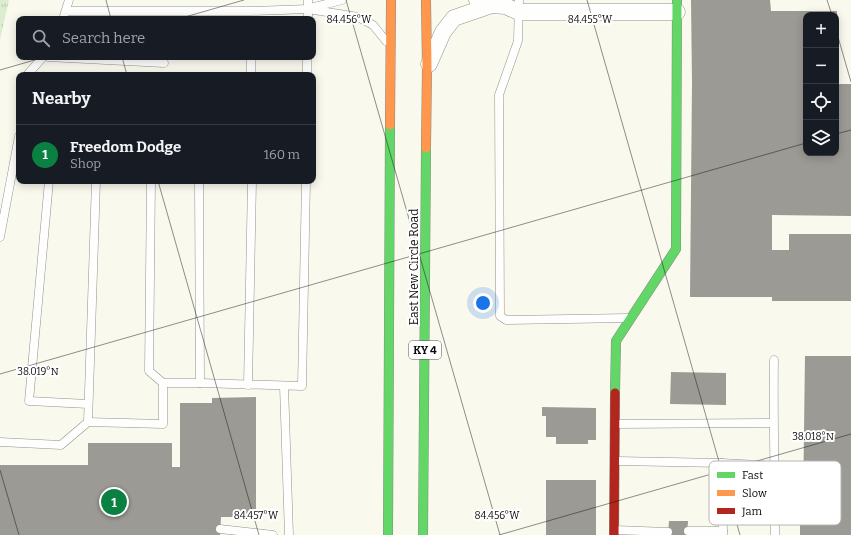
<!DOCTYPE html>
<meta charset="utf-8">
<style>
:root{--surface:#171b24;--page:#20242c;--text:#f1f3f6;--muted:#9ea1a6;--line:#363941;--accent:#0b8043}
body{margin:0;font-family:Bitter,serif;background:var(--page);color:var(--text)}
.controls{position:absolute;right:12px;top:12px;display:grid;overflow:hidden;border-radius:8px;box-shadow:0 2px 10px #0003}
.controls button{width:36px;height:36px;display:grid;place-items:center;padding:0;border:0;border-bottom:1px solid var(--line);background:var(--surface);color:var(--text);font:20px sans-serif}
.you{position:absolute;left:483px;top:303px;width:14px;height:14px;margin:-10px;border:3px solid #fff;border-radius:50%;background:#1a73e8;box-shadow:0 0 0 6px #1a73e833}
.badge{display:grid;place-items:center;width:26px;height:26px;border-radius:50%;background:var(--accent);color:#fff;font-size:13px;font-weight:700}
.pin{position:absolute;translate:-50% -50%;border:2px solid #fff;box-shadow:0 1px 4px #0006}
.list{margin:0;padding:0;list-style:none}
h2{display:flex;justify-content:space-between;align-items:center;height:52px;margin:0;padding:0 16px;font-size:17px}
h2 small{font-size:13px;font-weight:400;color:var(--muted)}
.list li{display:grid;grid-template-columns:26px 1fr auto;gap:12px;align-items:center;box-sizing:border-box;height:60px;padding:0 16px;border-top:1px solid var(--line)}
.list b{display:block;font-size:15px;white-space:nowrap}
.list p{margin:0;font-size:13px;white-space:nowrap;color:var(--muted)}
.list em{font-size:13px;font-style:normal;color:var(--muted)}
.icon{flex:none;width:22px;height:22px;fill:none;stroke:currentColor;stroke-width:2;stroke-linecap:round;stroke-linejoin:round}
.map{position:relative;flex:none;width:851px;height:535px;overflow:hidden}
.search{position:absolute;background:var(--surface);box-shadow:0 2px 10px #0003;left:16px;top:16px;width:300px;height:44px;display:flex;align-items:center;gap:10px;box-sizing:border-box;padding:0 14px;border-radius:8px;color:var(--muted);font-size:15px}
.panel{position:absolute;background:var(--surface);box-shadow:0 2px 10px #0003;left:16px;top:72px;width:300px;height:112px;border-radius:8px}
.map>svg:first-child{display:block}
.park{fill:url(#park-tufts)}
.building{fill:#9c9a94}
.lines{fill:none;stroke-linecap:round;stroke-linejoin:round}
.lane-casing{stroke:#92928d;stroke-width:9}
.street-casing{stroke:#92928d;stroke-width:17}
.fast-casing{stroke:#898984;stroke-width:10}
.slow-casing{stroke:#898984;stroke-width:10}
.jam-casing{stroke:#898984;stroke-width:10}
.lane{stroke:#fefefc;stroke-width:8}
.street{stroke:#fefefc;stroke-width:16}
.fast{stroke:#63d668;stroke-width:9}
.slow{stroke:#ff974d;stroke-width:9}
.jam{stroke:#b3261e;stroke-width:9}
.ticks{fill:none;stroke:#0b0b0b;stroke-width:1;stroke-opacity:0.45}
.labels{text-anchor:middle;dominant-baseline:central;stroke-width:4;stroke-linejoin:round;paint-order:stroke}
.shield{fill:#fff;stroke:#545454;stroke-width:1}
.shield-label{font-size:11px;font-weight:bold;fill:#0b0b0b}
.street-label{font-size:12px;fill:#0b0b0b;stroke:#fff}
.key{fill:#fff;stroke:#b6b6b6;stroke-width:1}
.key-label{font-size:11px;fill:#0b0b0b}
.ticks-label{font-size:10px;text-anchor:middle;fill:#0b0b0b;stroke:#fff;stroke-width:4;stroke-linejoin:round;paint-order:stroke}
</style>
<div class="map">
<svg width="851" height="535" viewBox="0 0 851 535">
<defs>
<pattern id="park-tufts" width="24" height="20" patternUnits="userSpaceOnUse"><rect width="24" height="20" fill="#ddedd0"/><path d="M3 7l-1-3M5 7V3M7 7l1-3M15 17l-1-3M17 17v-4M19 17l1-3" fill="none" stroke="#bccab1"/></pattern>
</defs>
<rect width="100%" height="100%" fill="#f9f9ee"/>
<polygon class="park" points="0,0 9,0 0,40"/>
<g class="building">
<polygon points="691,0 770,0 771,11 837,11 837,15 806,15 806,153 836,153 836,84 851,84 851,216 772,215 772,250 789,250 789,234 851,234 851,301 772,301 772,297 690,297 692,83"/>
<polygon points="805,356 851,356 851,535 800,535 800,508 803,508"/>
<polygon points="671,372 726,373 726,405 670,404"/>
<polygon points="256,397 256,517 221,517 220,535 0,535 0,465 88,465 88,443 172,443 172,467 180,467 180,403 212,403 212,398"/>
<polygon points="542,407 596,408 596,440 588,440 588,444 556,444 556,437 546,437 546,416 542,416"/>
<rect x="546" y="480" width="50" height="55"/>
<polygon points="669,521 688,521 687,535 668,535"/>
</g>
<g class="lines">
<g class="lane-casing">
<g id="lane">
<polyline points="519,0 518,41 499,95 500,316 506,320 628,318"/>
<polyline points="310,8 342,0"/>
<polyline points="66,11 251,11 308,9 358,17 373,25 386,41"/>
<polyline points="63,19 69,0"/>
<polyline points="308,19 308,0"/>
<polyline points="48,57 164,63"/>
<polyline points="251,57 251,75"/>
<polyline points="27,75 43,57"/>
<polyline points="307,75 307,57"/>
<polyline points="49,181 29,401 88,404"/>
<polyline points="151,181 149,371 163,383 200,383 302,386 306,181"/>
<polyline points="199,181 200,383"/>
<polyline points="0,237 19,136"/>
<path d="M774 360C773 418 775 477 775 535"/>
<polyline points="248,385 252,181"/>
<polyline points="284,386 289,535"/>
<polyline points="88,422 96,181"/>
<polyline points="616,424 773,423"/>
<polyline points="0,442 61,445 88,422 163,424 163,383"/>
<polyline points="617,461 722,463 723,535"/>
<polyline points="722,463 775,466"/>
<polyline points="220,529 273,535"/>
<polyline points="615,530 668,532"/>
<polyline points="688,531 723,531"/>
</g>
</g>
<g class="street-casing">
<g id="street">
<polyline points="477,0 492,5 505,6 519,12 677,12"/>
<polyline points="429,64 443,32 454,18 492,5"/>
</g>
</g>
<g class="fast-casing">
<g id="fast">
<polyline points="615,393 616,341 676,249 677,0"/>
<polyline points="388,535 390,125"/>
<polyline points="423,535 426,148"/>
</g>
</g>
<g class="slow-casing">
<g id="slow">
<polyline points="426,0 427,67 426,148"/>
<polyline points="390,125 391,0"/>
</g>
</g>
<g class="jam-casing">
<polyline id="jam" points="614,535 615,393"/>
</g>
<use href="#lane" class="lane"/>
<use href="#street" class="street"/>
<use href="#fast" class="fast"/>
<use href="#slow" class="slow"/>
<use href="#jam" class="jam"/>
</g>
<path class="ticks" d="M106 0 111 19M346 0 500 535M587 0 740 535M827 0 832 15M178 19 244 0M836 30 851 82M122 57 127 75M0 70 45 57M836 134 851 130M158 181 259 535M0 374 806 143M0 470 19 535M499 535 851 434"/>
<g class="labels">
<rect class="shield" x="409" y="341" width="32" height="18" rx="3"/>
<g class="shield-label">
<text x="425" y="350">KY 4</text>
</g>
<g class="street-label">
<text transform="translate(414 267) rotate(-90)">East New Circle Road</text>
</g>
</g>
<rect x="709" y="461" width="132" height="64" rx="6" class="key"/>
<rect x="717" y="472" width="18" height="6" fill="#63d668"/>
<rect x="717" y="490" width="18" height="6" fill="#ff974d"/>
<rect x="717" y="508" width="18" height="6" fill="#b3261e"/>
<g class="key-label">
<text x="742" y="479">Fast</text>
<text x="742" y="497">Slow</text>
<text x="742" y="515">Jam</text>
</g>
<g class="ticks-label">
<text x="349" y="23">84.456°W</text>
<text x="590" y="23">84.455°W</text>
<text x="38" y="375">38.019°N</text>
<text x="813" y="440">38.018°N</text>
<text x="256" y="519">84.457°W</text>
<text x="497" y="519">84.456°W</text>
</g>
</svg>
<div class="controls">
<button>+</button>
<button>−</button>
<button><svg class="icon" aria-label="locate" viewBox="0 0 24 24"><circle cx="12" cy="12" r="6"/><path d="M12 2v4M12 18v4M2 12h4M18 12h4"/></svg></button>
<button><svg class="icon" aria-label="layers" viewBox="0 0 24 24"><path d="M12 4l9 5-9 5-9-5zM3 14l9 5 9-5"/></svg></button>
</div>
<div class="you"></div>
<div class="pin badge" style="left:114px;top:502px">1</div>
<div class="search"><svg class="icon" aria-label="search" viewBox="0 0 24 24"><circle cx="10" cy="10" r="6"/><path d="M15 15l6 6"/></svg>Search here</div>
<section class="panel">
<h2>Nearby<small></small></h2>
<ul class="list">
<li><span class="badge">1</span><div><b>Freedom Dodge</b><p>Shop</p></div><em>160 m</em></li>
</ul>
</section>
</div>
